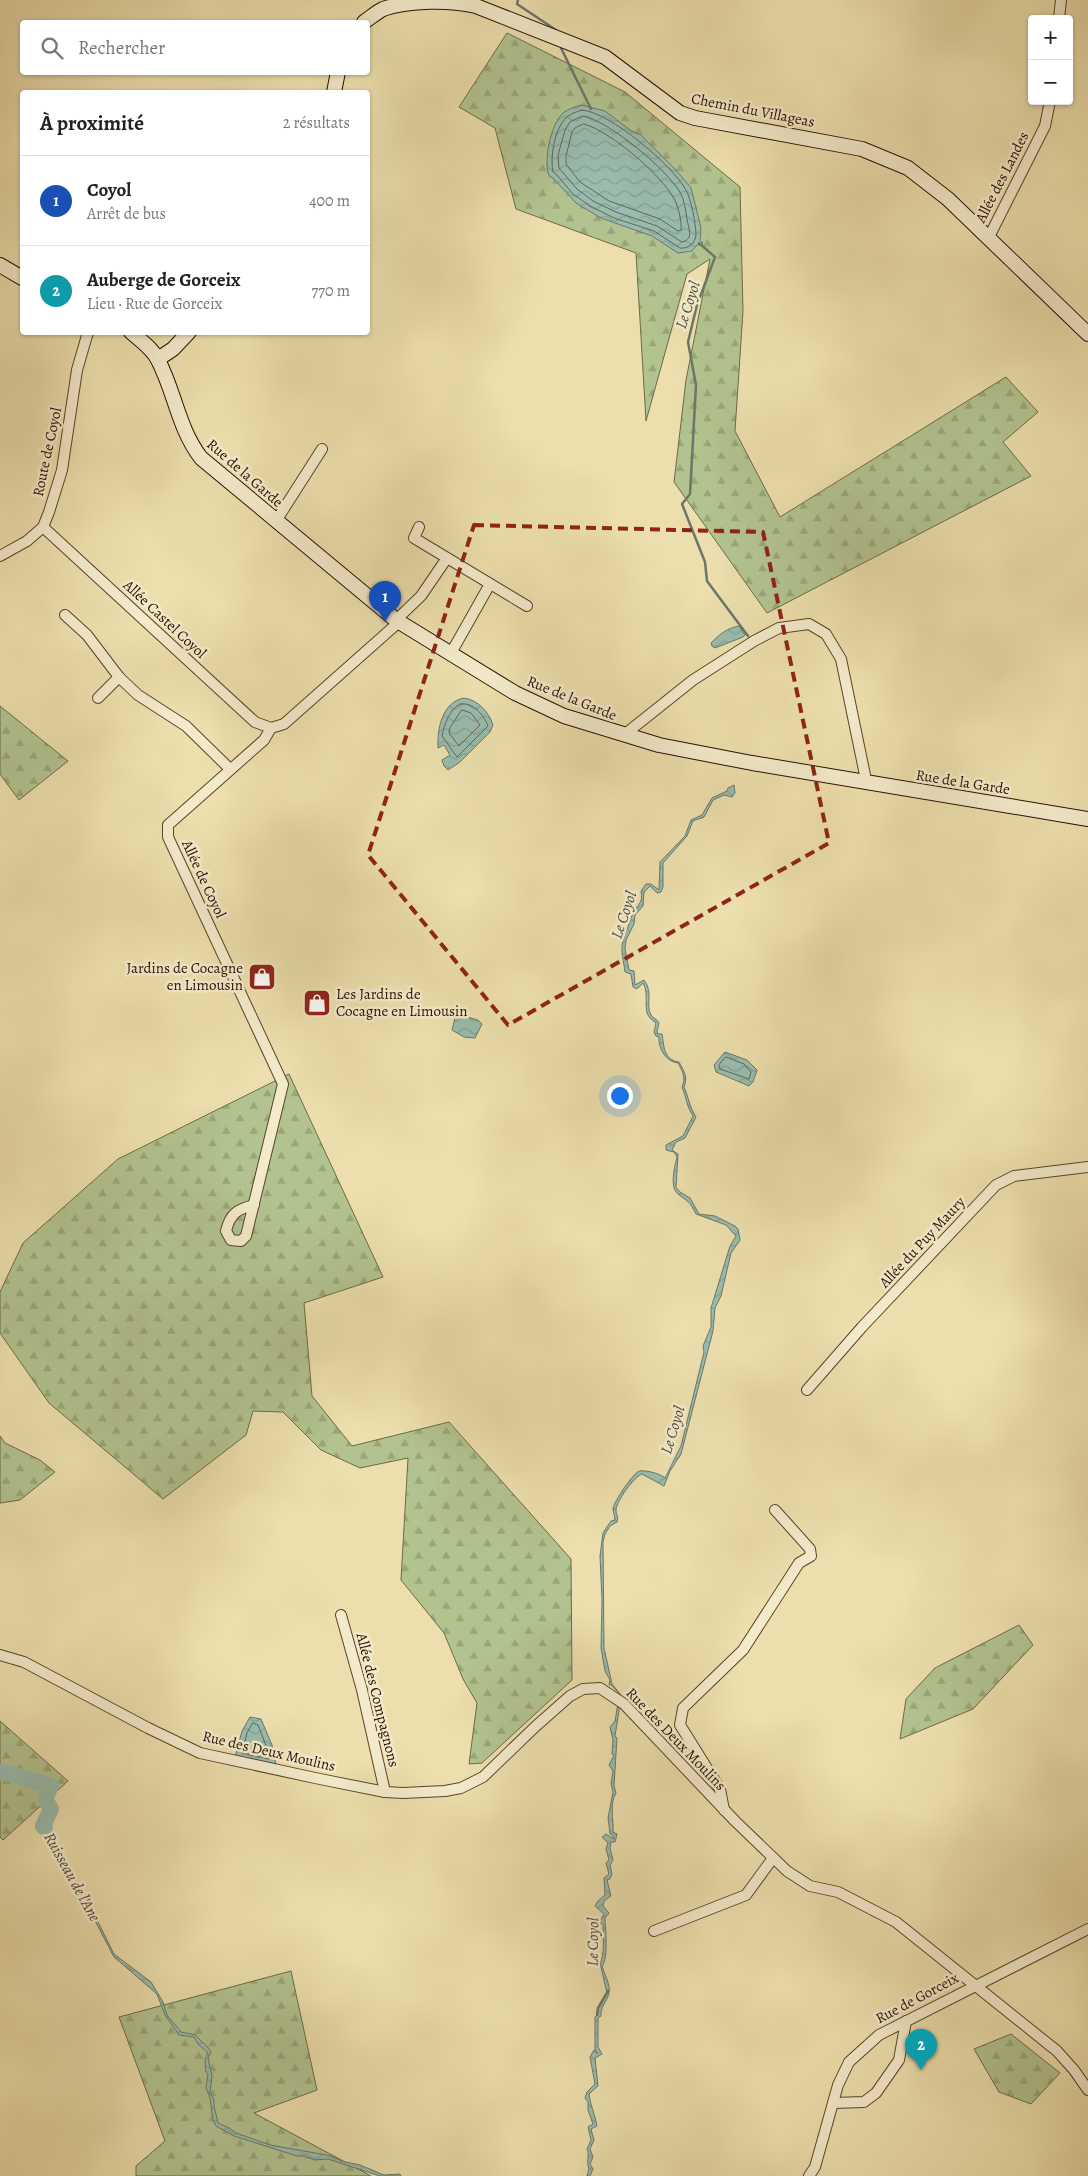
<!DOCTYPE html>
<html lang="fr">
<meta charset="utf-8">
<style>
:root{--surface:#fff;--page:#f2f2f2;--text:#222;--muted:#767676;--line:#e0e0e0;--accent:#0f766e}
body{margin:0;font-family:Alegreya,serif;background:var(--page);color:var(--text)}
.controls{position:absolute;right:15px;top:15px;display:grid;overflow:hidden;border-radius:5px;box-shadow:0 1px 4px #0004}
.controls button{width:45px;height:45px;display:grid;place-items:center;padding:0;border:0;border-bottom:1px solid var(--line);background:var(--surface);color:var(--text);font:25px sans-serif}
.you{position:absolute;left:619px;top:1095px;width:18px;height:18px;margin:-12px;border:4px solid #fff;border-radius:50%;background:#1a73e8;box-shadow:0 0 0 8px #1a73e833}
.badge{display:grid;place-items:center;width:32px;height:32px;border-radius:50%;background:var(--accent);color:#fff;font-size:16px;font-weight:700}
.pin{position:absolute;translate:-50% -41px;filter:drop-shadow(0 1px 2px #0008)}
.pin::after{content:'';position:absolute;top:26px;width:18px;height:15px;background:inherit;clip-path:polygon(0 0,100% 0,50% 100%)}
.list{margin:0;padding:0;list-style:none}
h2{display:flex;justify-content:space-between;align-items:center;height:65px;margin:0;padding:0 20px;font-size:21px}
h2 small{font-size:16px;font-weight:400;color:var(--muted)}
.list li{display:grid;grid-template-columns:32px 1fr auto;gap:15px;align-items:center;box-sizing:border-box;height:90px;padding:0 20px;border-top:1px solid var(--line)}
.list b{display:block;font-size:19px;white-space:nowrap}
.list p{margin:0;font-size:16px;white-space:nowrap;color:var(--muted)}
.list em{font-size:16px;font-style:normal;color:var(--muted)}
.icon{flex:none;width:28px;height:28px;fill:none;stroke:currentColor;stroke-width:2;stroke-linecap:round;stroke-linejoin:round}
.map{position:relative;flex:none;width:1088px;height:2176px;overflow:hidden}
.search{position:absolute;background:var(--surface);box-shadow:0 1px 4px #0004;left:20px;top:20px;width:350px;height:55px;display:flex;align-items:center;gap:12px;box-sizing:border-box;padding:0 18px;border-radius:5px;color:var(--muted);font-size:19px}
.panel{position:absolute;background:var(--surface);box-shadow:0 1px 4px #0004;left:20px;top:90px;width:350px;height:245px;border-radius:5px}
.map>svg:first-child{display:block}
.forest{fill:url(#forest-firs);stroke:#6d6948}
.water{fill:url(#water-waves);stroke:#6c7768}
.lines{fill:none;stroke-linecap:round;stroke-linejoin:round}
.shore{stroke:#606657;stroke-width:1}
.stream{stroke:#6c7768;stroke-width:2.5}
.river{stroke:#99bcae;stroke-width:16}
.street-casing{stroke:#59432b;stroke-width:12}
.secondary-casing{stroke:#280f00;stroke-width:16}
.street{stroke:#f3eaca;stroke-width:10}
.secondary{stroke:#f3eaca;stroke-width:14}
.marked{fill:none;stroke:#8f2418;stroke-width:4;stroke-dasharray:10 6;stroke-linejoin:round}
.labels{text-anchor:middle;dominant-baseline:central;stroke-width:5;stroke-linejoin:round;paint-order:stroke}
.street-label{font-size:15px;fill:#280f00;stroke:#f3eaca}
.poi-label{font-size:15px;fill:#280f00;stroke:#f3eaca;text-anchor:end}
.water-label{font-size:16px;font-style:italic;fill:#504c3d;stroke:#f3eaca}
</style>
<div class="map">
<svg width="1088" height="2176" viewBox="0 0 1088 2176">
<defs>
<pattern id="forest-firs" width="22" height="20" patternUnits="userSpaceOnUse" patternTransform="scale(1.25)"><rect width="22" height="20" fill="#b2c38f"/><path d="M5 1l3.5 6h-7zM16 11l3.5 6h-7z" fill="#99a67a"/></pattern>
<pattern id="water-waves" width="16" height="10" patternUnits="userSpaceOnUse" patternTransform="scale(1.25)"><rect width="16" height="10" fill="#99bcae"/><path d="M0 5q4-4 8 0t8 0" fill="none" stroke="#84a094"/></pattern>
</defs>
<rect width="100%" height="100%" fill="#ecdfad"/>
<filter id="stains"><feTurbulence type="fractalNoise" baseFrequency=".004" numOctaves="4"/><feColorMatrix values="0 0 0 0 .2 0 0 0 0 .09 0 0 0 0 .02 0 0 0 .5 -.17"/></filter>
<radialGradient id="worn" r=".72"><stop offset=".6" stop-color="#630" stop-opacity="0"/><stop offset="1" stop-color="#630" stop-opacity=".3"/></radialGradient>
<g class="forest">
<polygon points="507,33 625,92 740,187 743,311 735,431 780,517 1006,377 1038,412 1003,442 1031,476 767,613 674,482 686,380 710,259 687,274 646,421 636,253 516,209 495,128 459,107"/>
<polygon points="0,706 68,761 19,800 0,774"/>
<polygon points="289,1074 383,1277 304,1303 312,1396 352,1446 449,1422 571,1559 572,1680 482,1763 469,1764 477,1703 463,1679 444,1633 401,1580 408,1458 360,1468 321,1450 283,1412 253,1411 246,1435 163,1499 49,1403 0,1333 0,1292 23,1243 118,1159"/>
<polygon points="0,1436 5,1443 40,1460 55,1472 20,1500 0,1503"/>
<polygon points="1019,1625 1033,1645 973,1709 900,1739 906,1699 935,1668"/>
<polygon points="0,1721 68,1781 3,1840 0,1837"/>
<polygon points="291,1971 317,2090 254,2113 371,2176 136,2176 136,2166 165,2141 119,2017"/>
<polygon points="1011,2034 1060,2073 1031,2104 999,2092 974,2049"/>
</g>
<g class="water">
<path d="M581 105 605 111 630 130 641 135 675 169 691 188 701 228 700 240 703 243 700 246 698 244 692 251 678 253 652 236 601 218 576 203 553 178 550 177C542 164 551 123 563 113 568 109 575 107 581 105Z"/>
<path d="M739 626 745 635 743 637 715 648 712 646 711 643C720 634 727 628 739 626Z"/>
<path d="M464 698C478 700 489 712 493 725L490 732 460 762 448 770 444 766 442 760 450 755 444 745 438 748C437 729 442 702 464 698Z"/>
<path d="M734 785 735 793 732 797 724 795 713 800 704 817 693 821 687 836 663 863V887L661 892 657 893 650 886 644 892 643 906 635 915 634 924 626 940 625 949 629 970 634 971 635 985 644 980C654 993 645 1005 651 1015 653 1018 657 1019 659 1023L657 1031 658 1034H662C664 1045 663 1060 679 1062 684 1071 688 1077 684 1087 689 1098 689 1106 696 1117L685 1138 676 1142 672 1150 678 1154 676 1187 680 1192 690 1198 699 1214 715 1216 735 1226 738 1229 740 1240 731 1253 721 1296 715 1308 713 1331 681 1454 670 1471 664 1486 642 1474C635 1476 616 1501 616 1510 616 1515 619 1517 617 1522L610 1526 605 1534 603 1542 604 1648 612 1684 621 1695 611 1685H609L610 1680 605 1671 601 1648 602 1600 600 1556 603 1533 611 1521 615 1520C615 1516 613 1512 613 1508 614 1502 634 1471 640 1471 647 1470 661 1474 665 1478L681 1446 704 1352 703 1346 711 1327V1308L730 1246 736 1236 726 1225 696 1214C689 1200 688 1202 678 1194 669 1187 675 1166 677 1157L674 1152 666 1150V1145L683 1136 693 1116C686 1105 687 1099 682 1087 686 1078 683 1072 678 1063 666 1062 658 1048 659 1037L656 1036 654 1032 656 1023C654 1021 652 1020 650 1018 642 1010 650 994 643 983L637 989 633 987 631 974 625 972C624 962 620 951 623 941 625 933 630 923 632 915 636 905 644 904 641 891L646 884H651L659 890 660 862 685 836 691 820 702 815 712 798 727 791 728 788Z"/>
<polygon points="456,1014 478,1020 482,1024 475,1038 464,1037 452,1030"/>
<polygon points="725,1052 747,1060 757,1070 753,1082 749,1086 716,1072 714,1065"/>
<path d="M618 1703 620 1704 615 1736 617 1738 614 1786 616 1793C609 1804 614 1820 613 1832L617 1834 615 1842H611L610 1848 613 1860 610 1865 612 1874 610 1879 607 1880 611 1896 604 1901 603 1906 609 1913 605 1918C605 1927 609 1958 602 1966 604 1973 611 1986 609 1993 607 2002 600 2007 601 2016L598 2018V2047L602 2054 595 2058 598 2086 589 2094C590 2105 595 2114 597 2126L591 2129 594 2140 590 2149 593 2157 590 2164 593 2169 590 2176H587L589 2169C586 2162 590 2155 587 2149L591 2140 588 2127 593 2124 588 2110V2102L585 2098 587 2092 595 2084 590 2057 594 2050 596 2053H598L595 2050V2017L598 2014V2008L607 1993 600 1963C605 1956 603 1934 603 1924L599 1923 604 1914 595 1906 598 1901 605 1895 604 1878 609 1874 606 1863 609 1860 606 1849 608 1843 602 1837 606 1834 614 1839 613 1836 610 1834 608 1818 613 1792 611 1784 613 1771 609 1765 614 1755 612 1754 613 1740 610 1727 615 1721Z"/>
<polygon points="250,1717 261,1719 272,1745 276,1765 235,1757 242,1731"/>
<path d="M52 1808 50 1821 45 1826C57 1842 64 1864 76 1881 79 1887 83 1887 84 1894L114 1954 151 1982 163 2002 167 2015 181 2032 196 2035C200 2042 207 2044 211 2052L208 2058 212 2076 210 2092 214 2100V2106L218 2123 229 2128 236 2133 270 2145 332 2156 341 2161 360 2165 384 2175 400 2174 401 2176H380L328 2159 314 2160 305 2156H297L234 2136 216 2126 213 2120 210 2098 206 2087 208 2074 206 2072C205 2065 204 2059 208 2053L198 2044 194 2037 179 2035 165 2015 157 1994 114 1957 81 1894 80 1888 74 1882 48 1834 42 1826 50 1809Z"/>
</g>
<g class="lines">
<g class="shore">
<path d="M582 110C610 112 672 165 686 190 691 199 696 224 696 235 695 243 689 249 680 248L654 231 614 218 590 206 573 194 557 175 553 172C550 157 554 131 565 119 569 114 576 112 582 110Z"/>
<path d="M583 116C608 120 669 171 681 194 685 202 686 215 688 224 690 232 692 240 682 242L657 226 616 212 593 201 577 189 559 168 558 155 565 130 570 122Z"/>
<path d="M584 124C610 131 659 173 673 197 678 204 682 222 681 230L678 231 660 219 609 201 580 182 566 164V156L572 132 575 128Z"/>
<path d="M460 704C473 702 483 714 488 726L457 757 442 736C444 725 449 710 460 704Z"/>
<polygon points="462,710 471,713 480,725 459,746 449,733 450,728"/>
<polygon points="726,1057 744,1064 751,1072 749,1079 720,1069 719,1065"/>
<polygon points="253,1723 258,1725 270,1756 269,1759 242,1753 247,1733"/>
</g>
<g class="stream">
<polyline points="518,0 517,4 556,30"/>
<polyline points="561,48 591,109"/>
<polyline points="699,243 715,257 697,305 688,342 696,385 690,494 682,504 705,562 707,581 748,636"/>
<polyline points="597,2015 598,2008 608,1991"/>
</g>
<polyline class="river" points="0,1771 51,1786 45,1799 51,1809 43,1826 45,1828"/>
<g class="street-casing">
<g id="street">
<polyline points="1059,19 1061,0"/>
<polyline points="989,237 1045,126 1050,101"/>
<polyline points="276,521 322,449"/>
<polyline points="43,527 255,722 271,728"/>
<polyline points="419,527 414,538 527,606"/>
<polyline points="0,556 27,541 43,527 49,512 62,470 77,370 88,332"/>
<polyline points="65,615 87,635 119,677 138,695 186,726 230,769"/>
<polyline points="396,620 421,596 447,558"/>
<polyline points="451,653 490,584"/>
<polyline points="98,698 119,677"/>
<polyline points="624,735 693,680 754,641 779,628 809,624 826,634 841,659 865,775 864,783"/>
<path d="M254 1205C237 1209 230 1214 226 1231L231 1240 241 1241 246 1236 283 1084 168 837V825L264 740 271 728 284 724 399 622"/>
<polyline points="807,1390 862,1327 996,1185 1014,1176 1088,1167"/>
<polyline points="341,1615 362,1690 385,1792"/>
<polyline points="0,1655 24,1662 148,1728 200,1753 315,1778 385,1792 403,1793 445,1791 461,1788 483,1777 536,1726 570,1696 583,1689 600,1688 624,1704 735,1821 787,1871 810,1886 838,1892 896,1922 1057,2051 1074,2070 1088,2090"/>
<polyline points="724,1810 720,1789 680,1725 683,1708 743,1650 799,1563 811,1556 810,1549 775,1510"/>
<polyline points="654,1931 746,1895 773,1858"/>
<polyline points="833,2103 864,2102 876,2093 899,2060 906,2021"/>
<polyline points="809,2176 815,2167 838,2085 849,2062 879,2035 1088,1929"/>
</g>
</g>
<g class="secondary-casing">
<g id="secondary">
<path d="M364 22C370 18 377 12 383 9 410 0 449 0 476 6L605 57 680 113 695 118 862 149 908 168 948 199 1088 334"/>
<polyline points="334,92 338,72"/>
<polyline points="0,265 22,278"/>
<path d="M131 332C141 341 153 349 158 360 175 392 178 428 201 458L396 620 515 693 564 716 659 745 752 763 1088 819"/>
<polyline points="158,359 173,349 189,332"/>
</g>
</g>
<use href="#street" class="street"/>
<use href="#secondary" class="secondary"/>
</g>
<path class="marked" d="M474 525 763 532 829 843 508 1025 368 855Z"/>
<defs>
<g id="shop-square" transform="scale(1.4375)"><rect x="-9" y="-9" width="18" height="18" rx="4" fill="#8f2418" stroke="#f3eaca"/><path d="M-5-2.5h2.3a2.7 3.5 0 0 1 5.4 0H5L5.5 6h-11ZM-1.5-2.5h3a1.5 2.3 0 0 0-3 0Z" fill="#fff"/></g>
</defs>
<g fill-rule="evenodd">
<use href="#shop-square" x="262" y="977"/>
<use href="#shop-square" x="317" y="1003"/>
</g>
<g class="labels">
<g class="street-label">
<text transform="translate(753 110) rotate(11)">Chemin du Villageas</text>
<text transform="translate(1002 177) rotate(-63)">Allée des Landes</text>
<text transform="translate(47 452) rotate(-78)">Route de Coyol</text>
<text transform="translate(245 473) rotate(41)">Rue de la Garde</text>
<text transform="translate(165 619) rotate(43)">Allée Castel Coyol</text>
<text transform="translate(572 698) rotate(22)">Rue de la Garde</text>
<text transform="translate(963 782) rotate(9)">Rue de la Garde</text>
<text transform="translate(204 879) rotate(65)">Allée de Coyol</text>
<text transform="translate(922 1242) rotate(-47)">Allée du Puy Maury</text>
<text transform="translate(378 1700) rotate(76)">Allée des Compagnons</text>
<text transform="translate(676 1739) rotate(46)">Rue des Deux Moulins</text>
<text transform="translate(269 1751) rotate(13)">Rue des Deux Moulins</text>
<text transform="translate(917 1998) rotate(-28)">Rue de Gorceix</text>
</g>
<g class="poi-label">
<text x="243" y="968">Jardins de Cocagne<tspan x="243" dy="17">en Limousin</tspan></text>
<text x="336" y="994" text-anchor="start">Les Jardins de<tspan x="336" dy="17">Cocagne en Limousin</tspan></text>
</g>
<g class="water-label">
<text transform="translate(688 305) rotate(-72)">Le Coyol</text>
<text transform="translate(624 915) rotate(-71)">Le Coyol</text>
<text transform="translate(673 1430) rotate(-73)">Le Coyol</text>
<text transform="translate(72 1877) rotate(61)">Ruisseau de l'Ane</text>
<text transform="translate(593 1942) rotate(-89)">Le Coyol</text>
</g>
</g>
<rect width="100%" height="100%" filter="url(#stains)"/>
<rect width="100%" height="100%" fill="url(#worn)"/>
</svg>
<div class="controls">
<button>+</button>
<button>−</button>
</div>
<div class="you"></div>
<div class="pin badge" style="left:385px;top:622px;background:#1a4fb4">1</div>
<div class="pin badge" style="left:921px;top:2070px;background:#0f9aa8">2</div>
<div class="search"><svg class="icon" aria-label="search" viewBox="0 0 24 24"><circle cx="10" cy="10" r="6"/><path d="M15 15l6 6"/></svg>Rechercher</div>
<section class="panel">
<h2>À proximité<small>2 résultats</small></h2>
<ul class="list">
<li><span class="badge" style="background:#1a4fb4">1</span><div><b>Coyol</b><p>Arrêt de bus</p></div><em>400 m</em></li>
<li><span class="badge" style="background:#0f9aa8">2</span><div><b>Auberge de Gorceix</b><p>Lieu · Rue de Gorceix</p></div><em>770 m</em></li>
</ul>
</section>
</div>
